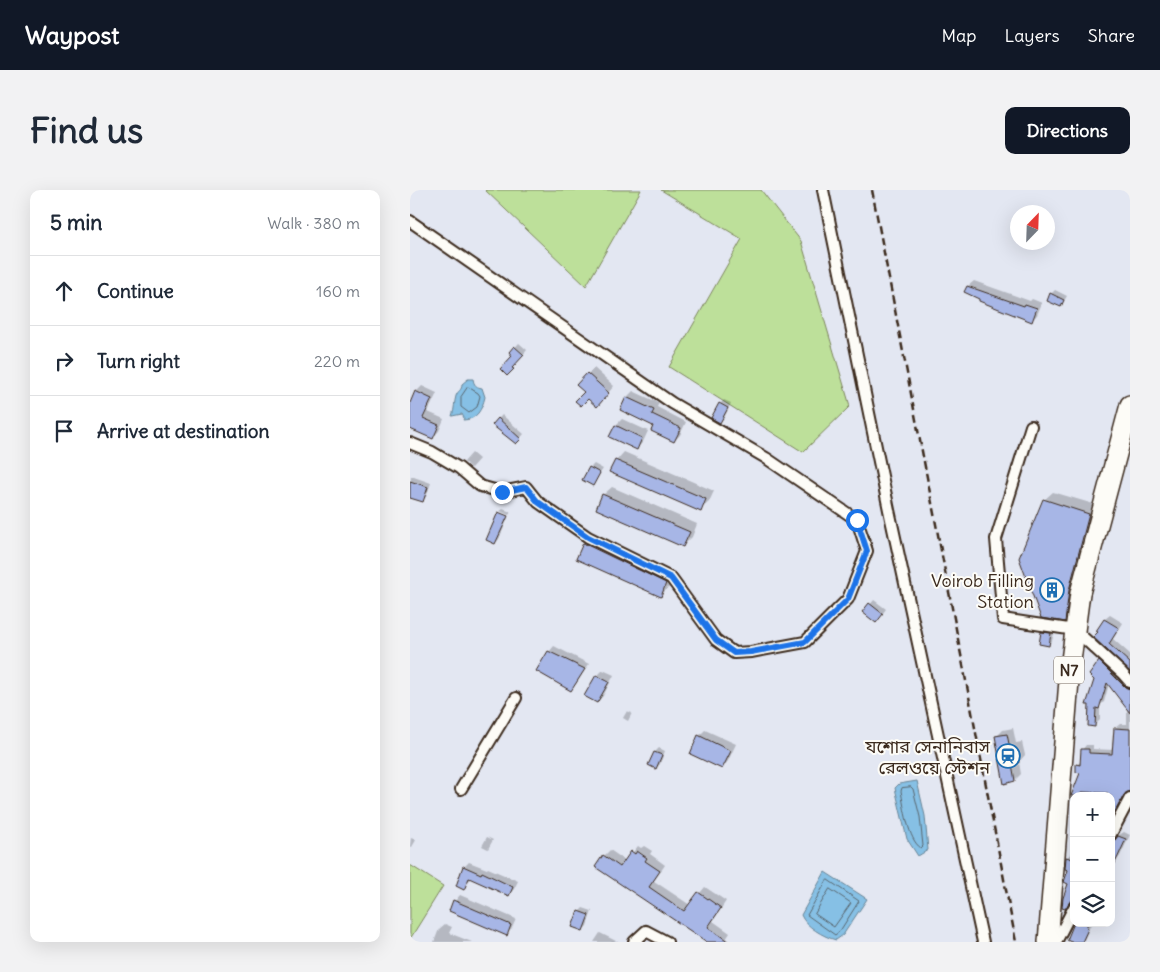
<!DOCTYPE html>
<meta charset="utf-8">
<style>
:root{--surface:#fff;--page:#f2f2f3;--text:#1f2937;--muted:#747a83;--line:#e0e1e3;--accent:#111827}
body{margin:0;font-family:Delius,"Noto Sans Bengali",sans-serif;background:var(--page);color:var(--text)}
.controls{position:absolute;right:15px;bottom:15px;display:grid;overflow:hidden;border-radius:10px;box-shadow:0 5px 20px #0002}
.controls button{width:45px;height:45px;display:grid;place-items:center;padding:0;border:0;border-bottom:1px solid var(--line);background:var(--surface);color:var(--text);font:25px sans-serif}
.compass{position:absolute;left:600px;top:15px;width:45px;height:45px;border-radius:50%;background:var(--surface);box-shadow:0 5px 20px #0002;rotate:23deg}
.stop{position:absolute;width:15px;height:15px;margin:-11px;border:4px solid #1a73e8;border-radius:50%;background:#fff}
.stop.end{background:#1a73e8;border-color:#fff;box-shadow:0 1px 5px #0008}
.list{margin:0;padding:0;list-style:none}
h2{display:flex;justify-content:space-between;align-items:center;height:65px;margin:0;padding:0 20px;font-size:21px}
h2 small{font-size:16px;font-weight:400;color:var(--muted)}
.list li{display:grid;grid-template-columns:32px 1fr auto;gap:15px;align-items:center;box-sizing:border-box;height:70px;padding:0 20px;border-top:1px solid var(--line)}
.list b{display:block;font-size:19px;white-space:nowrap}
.list em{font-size:16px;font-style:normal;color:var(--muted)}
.icon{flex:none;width:28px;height:28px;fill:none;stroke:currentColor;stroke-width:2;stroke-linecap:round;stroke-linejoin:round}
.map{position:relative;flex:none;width:720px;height:752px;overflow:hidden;border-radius:10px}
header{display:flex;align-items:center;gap:30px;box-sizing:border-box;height:70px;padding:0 25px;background:var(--accent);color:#fff}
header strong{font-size:24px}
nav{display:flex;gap:28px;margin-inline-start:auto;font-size:18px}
.intro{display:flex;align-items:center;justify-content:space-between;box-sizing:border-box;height:120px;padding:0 30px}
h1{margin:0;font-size:35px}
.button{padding:12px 22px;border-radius:10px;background:var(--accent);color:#fff;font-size:18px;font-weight:700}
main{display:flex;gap:30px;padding:0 30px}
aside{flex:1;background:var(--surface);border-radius:10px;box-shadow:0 5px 20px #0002}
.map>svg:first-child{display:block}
.green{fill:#bde09a;stroke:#7c855c}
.water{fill:#86c0e5;stroke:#688495}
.shadow{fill:#0003}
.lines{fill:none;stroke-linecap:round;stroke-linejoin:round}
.shore{stroke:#59666e;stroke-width:1}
.building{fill:#a7b6e6;stroke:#3b2a1e}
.street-casing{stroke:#3b2a1e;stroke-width:14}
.highway-casing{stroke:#3b2a1e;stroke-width:22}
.street{stroke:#fdfcf7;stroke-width:10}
.highway{stroke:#fdfcf7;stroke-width:19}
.rail{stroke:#3b2a1e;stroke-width:2.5;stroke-dasharray:8 4;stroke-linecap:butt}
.route{stroke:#1a73e8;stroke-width:6}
.labels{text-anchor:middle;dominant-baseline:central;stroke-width:4;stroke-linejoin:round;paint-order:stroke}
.shield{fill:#fdfcf7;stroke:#75695f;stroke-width:1}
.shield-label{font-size:16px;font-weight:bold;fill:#3b2a1e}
.poi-label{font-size:18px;fill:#3b2a1e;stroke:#fdfcf7;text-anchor:end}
</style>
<header>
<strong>Waypost</strong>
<nav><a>Map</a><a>Layers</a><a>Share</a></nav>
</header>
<div class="intro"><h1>Find us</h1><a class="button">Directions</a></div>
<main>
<aside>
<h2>5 min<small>Walk · 380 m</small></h2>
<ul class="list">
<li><svg class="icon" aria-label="ahead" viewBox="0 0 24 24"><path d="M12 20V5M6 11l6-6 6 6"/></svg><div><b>Continue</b></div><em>160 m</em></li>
<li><svg class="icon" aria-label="right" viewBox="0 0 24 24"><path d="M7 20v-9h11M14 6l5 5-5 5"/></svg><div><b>Turn right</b></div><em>220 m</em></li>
<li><svg class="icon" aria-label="arrive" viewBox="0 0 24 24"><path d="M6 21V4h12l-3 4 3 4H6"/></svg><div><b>Arrive at destination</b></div></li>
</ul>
</aside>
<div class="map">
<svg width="720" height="752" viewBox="0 0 720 752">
<rect width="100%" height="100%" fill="#e3e7f2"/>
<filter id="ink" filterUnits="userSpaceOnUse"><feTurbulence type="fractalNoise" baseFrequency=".02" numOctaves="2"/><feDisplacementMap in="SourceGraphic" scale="10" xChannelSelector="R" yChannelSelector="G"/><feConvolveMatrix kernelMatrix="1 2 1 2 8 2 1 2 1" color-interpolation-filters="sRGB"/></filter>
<g filter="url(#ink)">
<g class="green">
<polygon points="75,0 231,0 176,96"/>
<polygon points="251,0 351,0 391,51 440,216 393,262 259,177 332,49"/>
<polygon points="0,675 33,696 0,749"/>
</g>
<g class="water">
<path d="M58 189H63C64 195 66 197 72 198L75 207C72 219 67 230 53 230L54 228 52 224 42 226C45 219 44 212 46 206 48 200 52 201 52 194Z"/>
<polygon points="507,591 515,626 518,660 508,666 497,649 485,598 489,594"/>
<path d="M415 682 457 709 433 745 426 750C414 747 395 736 391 725Z"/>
</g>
<g class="shadow">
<polygon points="564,91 620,111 622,109 632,113 627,125 622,130 556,102 558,96"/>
<polygon points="645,100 657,106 651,116 641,104"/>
<polygon points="109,153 117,160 97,185 104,165 101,162"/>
<polygon points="184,178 204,196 193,209 178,184"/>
<polygon points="12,196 27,203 18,222 34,229 29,241 23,247 0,237 0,214 6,202"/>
<polygon points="223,201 249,213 247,217 276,232 270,245 264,251 245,235 211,220 217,207"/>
<polygon points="314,210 321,213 314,228 310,232 310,214"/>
<polygon points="92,225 114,244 106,253 83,235"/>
<polygon points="212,229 238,241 233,252 226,259 206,235"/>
<polygon points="214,262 304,301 299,312 290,320 206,271"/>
<polygon points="62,263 69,269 61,278 54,272"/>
<polygon points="184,274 193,279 183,294 180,278"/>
<polygon points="1,286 21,293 16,307 12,311 0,306"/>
<polygon points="202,297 287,334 282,347 273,356 193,305"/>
<polygon points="643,302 687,315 663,422 654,430 634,310"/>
<polygon points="93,319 101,322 99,325 90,321"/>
<polygon points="89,324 98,328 89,349 85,353"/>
<polygon points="183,345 264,385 259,397 251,405 168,368 174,354"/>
<polygon points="464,410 476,419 470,427 454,422"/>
<polygon points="700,425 713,433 703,449 720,464 720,480 685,447 689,442 695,429"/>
<polygon points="636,438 645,440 642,451 638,455 632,442"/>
<polygon points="144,456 179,474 166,494 161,499 139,462"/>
<polygon points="695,467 720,492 720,511 699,494 694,512 690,515 690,530 685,535 679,535 690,472"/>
<polygon points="193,480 204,485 193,506 187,512 187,486"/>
<polygon points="720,517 720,600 717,602 701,633 701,606 689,606 690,602 674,601 672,606 664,606 664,610 662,610 671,582 667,575 672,570 672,560 676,555 683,555 683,559 704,560 705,538 710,534 717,534 717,519"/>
<polygon points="217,521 222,523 218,531 213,528"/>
<polygon points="603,538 606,553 612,552 615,565 609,572 611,584 605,590 586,547 593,540"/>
<polygon points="295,540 326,554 318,571 312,578 289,546"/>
<polygon points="249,558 255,561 250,574 246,578 245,562"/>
<polygon points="714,642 720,645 710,666 701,677 701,645 706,647"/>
<polygon points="77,647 83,650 78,659 72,656"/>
<polygon points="1,648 6,650 2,657 0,656"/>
<polygon points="228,656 231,658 234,656 242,661 240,664 255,675 244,691 280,715 295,697 316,711 303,731 320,743 314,752 299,752 194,666 200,660 216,671"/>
<polygon points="662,663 664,663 664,710 662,710 655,718 660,693 659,680 656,678 657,667"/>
<polygon points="59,672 77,679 78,678 108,691 104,699 99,705 61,688 53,698 54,677"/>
<polygon points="50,705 106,729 102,738 97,744 45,711"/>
<polygon points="173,718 182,721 177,736 173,740 169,722"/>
<polygon points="665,733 681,734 673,752 664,752"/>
<polygon points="35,734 42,737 39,743 62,752 24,752 29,739"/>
<polygon points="190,743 208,752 184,752"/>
</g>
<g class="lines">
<g class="shore">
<polygon points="58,197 68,203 70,206 67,217 59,223 51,217 51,207"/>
<path d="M501 597 503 599 510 627 513 656 511 658C498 650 494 616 491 601L492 598Z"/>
<polygon points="418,690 449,711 430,741 425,745 397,725 416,692"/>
<polygon points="420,699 441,713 424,737 405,724"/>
</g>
</g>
<g class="building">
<polygon points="557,96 614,116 615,114 627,118 622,132 569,111 569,109 554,102"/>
<polygon points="640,103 654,110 651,117 637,111"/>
<polygon points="104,156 114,165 102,178 104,179 97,186 90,179 102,166 99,162"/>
<polygon points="177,183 199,203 187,217 178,209 171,216 165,211 174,202 166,195"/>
<polygon points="5,201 22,209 13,228 29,235 23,249 0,239 0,213"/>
<polygon points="216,207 244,220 242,224 271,238 264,252 241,241 243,236 210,220"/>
<polygon points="309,213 318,218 310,233 301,228"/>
<polygon points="88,228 111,249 106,254 82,235"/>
<polygon points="205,235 232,248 227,260 199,247"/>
<polygon points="205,270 296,309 291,322 199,282"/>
<polygon points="179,277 190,283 183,296 172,290"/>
<polygon points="0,291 18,297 13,312 0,308"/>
<polygon points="192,304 280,342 273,357 186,319"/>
<polygon points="633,309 679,324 659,400 655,432 631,428 609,368"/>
<polygon points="88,322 98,326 85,354 76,350"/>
<polygon points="173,353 256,393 251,407 166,369"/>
<polygon points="459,413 473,424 466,433 452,422"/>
<polygon points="694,429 709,438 699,454 720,473 720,482 683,447 688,442 686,441"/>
<polygon points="631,442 641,443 639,456 629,454"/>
<polygon points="138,461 175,479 161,501 126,481"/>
<polygon points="689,471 715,497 720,499 720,523 697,493 689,519 686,518 685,537 678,536 679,515 676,515 684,490 679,485"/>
<polygon points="186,485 199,492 187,513 174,506"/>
<polygon points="704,538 720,539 720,601 714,605 701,629 701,606 697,606 698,603 672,602 670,606 661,606 670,583 666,582 666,574 670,575 671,559 679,559 679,563 702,564"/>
<polygon points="597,544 600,559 606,558 609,573 602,574 605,591 594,594 585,546"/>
<polygon points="288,545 321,561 312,579 280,564"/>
<polygon points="244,562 252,565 246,579 238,575"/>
<polygon points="708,646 716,649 701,682 701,651 705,650"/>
<polygon points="221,661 225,664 227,661 237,668 235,671 250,681 239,697 274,721 288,702 311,718 298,737 319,752 297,752 185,677 193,665 210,677"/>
<polygon points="656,667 663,669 664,667 664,710 660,712 655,719 652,718 653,708 658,694 654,692 658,680 655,679"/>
<polygon points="53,676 71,684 72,682 103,697 99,706 59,688 54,700 46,696"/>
<polygon points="43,710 101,735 97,746 39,721"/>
<polygon points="168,721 179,725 173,741 162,737"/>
<polygon points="664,733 678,733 676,738 678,739 672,752 661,752 657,750"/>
</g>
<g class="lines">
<g class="street-casing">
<g id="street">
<polyline points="413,0 479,320 573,752"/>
<polyline points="0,31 262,213 356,268 447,330 457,361 438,409 395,452 341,462 324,463 306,450 261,388 178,347 128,312 116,297 92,302 70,296 49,278 22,262 0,253"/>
<polyline points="621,236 586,349 593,429 665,440 712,483 720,492"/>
<polyline points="51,599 106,508"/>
<polyline points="701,644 720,608"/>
<polyline points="224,752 236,741 257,752"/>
<polyline points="646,752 664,717"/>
</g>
</g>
<g class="highway-casing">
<polyline id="highway" points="638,752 660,478 670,403 720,215"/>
</g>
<use href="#street" class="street"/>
<use href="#highway" class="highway"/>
<polyline class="rail" points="462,0 606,752"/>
</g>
</g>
<g class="lines" filter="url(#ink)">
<polyline class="route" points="92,302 116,297 128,312 178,347 261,388 306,450 324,463 341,462 395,452 438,409 457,361 447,330"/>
</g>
<defs>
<g id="building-ring" transform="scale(1.25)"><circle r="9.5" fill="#fdfcf7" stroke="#1f6fb2" stroke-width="1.5"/><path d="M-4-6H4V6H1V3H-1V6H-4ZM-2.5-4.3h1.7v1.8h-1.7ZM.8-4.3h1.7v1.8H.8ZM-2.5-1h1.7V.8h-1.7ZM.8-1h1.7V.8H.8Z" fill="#1f6fb2"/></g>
<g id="station-ring" transform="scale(1.25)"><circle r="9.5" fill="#fdfcf7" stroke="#1f6fb2" stroke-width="1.5"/><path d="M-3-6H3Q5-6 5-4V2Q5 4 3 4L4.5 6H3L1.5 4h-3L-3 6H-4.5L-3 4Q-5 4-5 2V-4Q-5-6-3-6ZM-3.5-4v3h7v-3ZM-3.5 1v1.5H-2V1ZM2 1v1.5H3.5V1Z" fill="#1f6fb2"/></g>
</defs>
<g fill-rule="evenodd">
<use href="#building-ring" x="642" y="400"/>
<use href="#station-ring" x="598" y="566"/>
</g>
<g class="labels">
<rect class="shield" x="644" y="466.5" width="30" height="27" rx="4"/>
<g class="shield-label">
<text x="659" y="480">N7</text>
</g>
<g class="poi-label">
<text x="624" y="390">Voirob Filling<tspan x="624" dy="21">Station</tspan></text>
<text x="580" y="556">যশোর সেনানিবাস<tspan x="580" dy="21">রেলওয়ে স্টেশন</tspan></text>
</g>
</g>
</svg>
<div class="controls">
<button>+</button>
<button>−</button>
<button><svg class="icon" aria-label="layers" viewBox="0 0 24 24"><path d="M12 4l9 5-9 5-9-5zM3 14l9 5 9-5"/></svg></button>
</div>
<svg class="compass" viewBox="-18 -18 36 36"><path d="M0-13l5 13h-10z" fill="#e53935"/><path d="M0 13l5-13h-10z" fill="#747a83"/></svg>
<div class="stop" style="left:447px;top:330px"></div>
<div class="stop end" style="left:92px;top:302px"></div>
</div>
</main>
